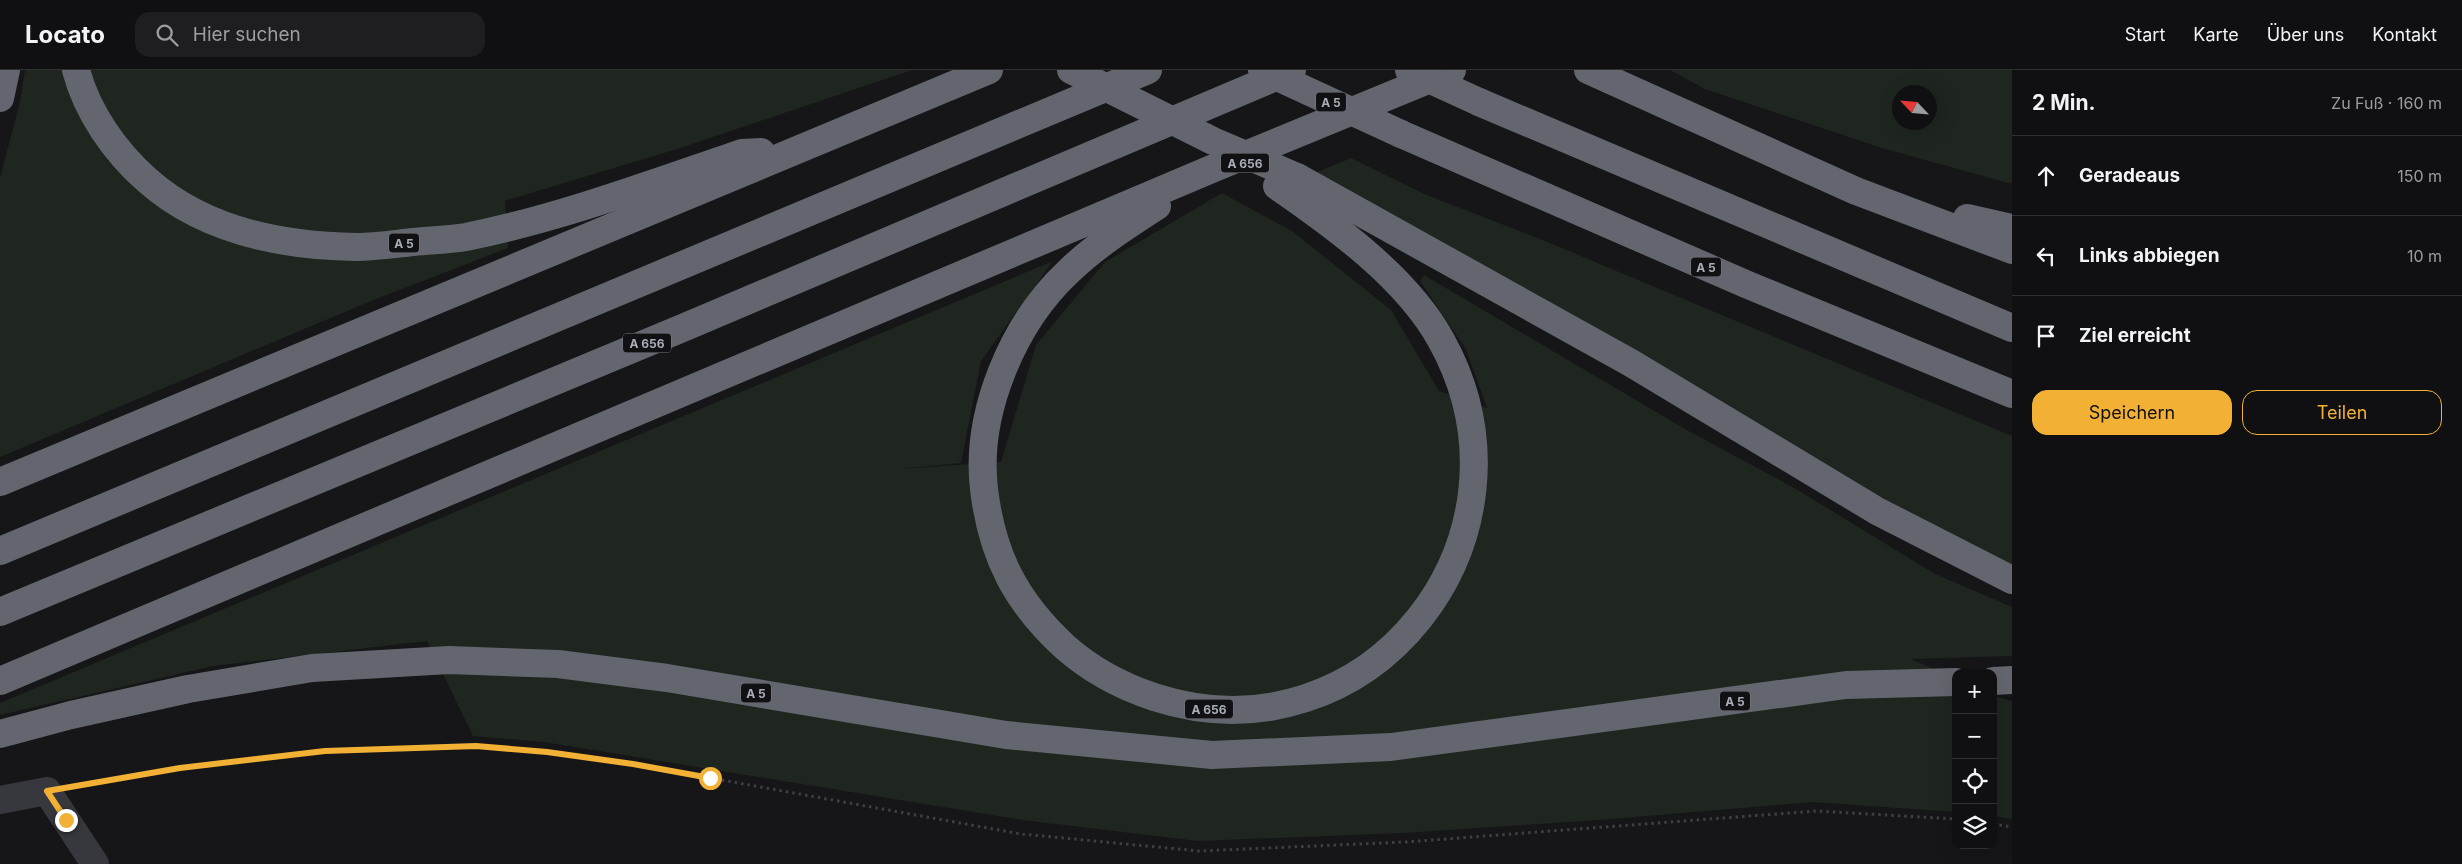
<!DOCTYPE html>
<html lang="de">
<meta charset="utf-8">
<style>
:root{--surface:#101012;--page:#1e1e20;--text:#f1f3f6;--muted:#9c9d9f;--line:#303032;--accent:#f2b134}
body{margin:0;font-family:Inter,sans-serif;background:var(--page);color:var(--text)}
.controls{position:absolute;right:15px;bottom:15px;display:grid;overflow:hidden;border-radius:10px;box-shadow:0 5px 20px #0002}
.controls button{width:45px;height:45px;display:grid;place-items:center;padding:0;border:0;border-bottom:1px solid var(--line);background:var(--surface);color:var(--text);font:25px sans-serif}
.compass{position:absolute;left:1892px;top:15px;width:45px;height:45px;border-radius:50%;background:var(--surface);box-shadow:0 5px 20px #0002;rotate:296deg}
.stop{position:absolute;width:15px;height:15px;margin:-11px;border:4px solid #f2b134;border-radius:50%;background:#fff}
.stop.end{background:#f2b134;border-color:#fff;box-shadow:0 1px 5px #0008}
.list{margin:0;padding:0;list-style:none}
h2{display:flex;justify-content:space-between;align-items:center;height:65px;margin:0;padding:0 20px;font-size:21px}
h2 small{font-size:16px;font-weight:400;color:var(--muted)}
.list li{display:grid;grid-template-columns:32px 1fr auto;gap:15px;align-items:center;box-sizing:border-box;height:80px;padding:0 20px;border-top:1px solid var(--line)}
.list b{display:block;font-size:19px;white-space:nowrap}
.list em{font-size:16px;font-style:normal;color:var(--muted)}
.actions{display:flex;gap:10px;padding:15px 20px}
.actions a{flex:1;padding:11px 0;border:1px solid var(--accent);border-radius:15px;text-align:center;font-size:18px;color:var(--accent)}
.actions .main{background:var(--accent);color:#111}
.icon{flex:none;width:28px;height:28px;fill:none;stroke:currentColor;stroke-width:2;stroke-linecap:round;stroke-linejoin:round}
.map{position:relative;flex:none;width:2012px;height:794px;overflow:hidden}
header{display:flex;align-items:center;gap:30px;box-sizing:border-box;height:70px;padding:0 25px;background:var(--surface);border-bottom:1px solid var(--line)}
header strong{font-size:24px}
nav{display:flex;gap:28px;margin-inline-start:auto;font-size:18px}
.search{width:350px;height:45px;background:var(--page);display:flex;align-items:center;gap:12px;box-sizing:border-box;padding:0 18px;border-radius:15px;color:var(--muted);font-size:19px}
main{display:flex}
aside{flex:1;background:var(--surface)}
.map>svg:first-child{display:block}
.green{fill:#1e261f;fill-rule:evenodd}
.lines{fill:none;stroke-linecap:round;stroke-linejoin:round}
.path{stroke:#3d3f44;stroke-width:3;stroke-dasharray:2.5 4;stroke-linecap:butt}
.minor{stroke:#37383d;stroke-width:28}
.highway{stroke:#63666e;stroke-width:28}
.highway-bridge{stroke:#63666e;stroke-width:28}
.route{stroke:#f2b134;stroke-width:6}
.labels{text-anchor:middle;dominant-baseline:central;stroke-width:4;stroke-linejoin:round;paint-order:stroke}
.shield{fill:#111113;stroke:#7b7e86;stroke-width:1}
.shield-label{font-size:12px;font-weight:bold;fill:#a8adb8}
</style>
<header>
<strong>Locato</strong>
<div class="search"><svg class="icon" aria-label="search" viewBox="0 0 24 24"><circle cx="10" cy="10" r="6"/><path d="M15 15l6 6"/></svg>Hier suchen</div>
<nav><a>Start</a><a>Karte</a><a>Über uns</a><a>Kontakt</a></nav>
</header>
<main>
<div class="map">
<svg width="2012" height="794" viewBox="0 0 2012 794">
<rect width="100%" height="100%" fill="#161618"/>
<g class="green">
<polygon points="25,0 912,0 677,79 505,131 508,178 366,233 0,387 0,108 20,32"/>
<path d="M1670 0H2012V114L1882 78 1705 19ZM1900 22H1930V52H1900Z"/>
<polygon points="1351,88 1424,124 1545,171 2012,366 2012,494 1940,463 1687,310 1543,232 1315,103"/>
<polygon points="1222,123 1292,161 1391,240 1439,321 1487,338 1466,279 1420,211 1424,205 1685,359 1796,419 1935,504 2012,537 2012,586 1911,589 1956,609 1956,742 1813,732 1612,749 1403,763 1198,771 1022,750 544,672 473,666 427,571 213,596 0,645 0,633 1053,191 981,291 961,393 898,399 1001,392 1036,275 1105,192"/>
<polygon points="1993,626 2012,631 2012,749 1993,746"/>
</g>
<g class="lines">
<g class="path">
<polyline points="77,716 180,698 325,681 476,676 547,682 633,694 1021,764 1199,781 1406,772 1816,741 1956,749"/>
<polyline points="1993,754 2012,757"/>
</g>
<polyline class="minor" points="0,730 47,721 95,794"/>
<g class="highway">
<path d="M76 0C87 42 115 82 147 110 204 161 282 176 356 177 375 177 394 174 413 172 430 170 449 170 466 167 560 148 651 114 742 83L761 82"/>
<polyline points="1588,0 1856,121 2012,180"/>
<polyline points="0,28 6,0"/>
<polyline points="1479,32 2012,258"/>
<polyline points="1401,64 1748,215 2012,324"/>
<polyline points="1297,107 1631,293 1877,441 2012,510"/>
<path d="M1157 136C1126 156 1095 176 1069 201 1013 253 975 343 984 419 992 486 1016 532 1065 577 1091 600 1121 616 1154 627 1370 697 1550 466 1441 270 1407 208 1335 156 1277 116"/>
<polyline points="1967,148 2012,158"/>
<polyline points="0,412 989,0"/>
<polyline points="0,481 1148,0"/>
<polyline points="0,542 685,257 1292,0"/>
<polyline points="0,611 1214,98 1452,0"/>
<polyline points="1993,611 2012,610"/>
<polyline points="0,664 71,645 188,619 312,598 449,590 558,594 667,608 1006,665 1212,685 1391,677 1846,615 1956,612"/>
</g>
<g class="highway-bridge">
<polyline points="1071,0 1213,71 1297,107"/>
<polyline points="1262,0 1401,64"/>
<polyline points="1409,0 1479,32"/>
</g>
</g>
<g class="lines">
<polyline class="route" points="66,750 47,721 180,698 325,681 476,676 547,682 633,694 710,708"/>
</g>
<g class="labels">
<g class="shield">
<rect x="1316" y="22.5" width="30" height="19" rx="4"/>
<rect x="1221" y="83.5" width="48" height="19" rx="4"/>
<rect x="389" y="163.5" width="30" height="19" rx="4"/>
<rect x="1691" y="187.5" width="30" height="19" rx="4"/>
<rect x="623" y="263.5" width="48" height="19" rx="4"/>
<rect x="741" y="613.5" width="30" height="19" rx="4"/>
<rect x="1720" y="621.5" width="30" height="19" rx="4"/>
<rect x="1185" y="629.5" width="48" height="19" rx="4"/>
</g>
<g class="shield-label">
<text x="1331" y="32">A 5</text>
<text x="1245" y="93">A 656</text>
<text x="404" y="173">A 5</text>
<text x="1706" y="197">A 5</text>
<text x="647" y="273">A 656</text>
<text x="756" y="623">A 5</text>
<text x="1735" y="631">A 5</text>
<text x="1209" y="639">A 656</text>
</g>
</g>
</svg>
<div class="controls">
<button>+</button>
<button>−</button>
<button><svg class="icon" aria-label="locate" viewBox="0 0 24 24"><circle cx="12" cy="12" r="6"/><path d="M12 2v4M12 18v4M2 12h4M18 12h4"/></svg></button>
<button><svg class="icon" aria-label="layers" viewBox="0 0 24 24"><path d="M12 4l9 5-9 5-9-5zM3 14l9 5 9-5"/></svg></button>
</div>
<svg class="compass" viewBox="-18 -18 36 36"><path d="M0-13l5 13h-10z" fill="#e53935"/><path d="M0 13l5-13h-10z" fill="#9c9d9f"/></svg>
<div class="stop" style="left:710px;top:708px"></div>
<div class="stop end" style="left:66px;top:750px"></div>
</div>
<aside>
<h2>2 Min.<small>Zu Fuß · 160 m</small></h2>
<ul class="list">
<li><svg class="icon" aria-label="ahead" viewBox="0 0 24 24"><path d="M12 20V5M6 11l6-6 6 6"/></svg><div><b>Geradeaus</b></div><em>150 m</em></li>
<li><svg class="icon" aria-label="left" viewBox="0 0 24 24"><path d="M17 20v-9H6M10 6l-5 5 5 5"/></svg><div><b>Links abbiegen</b></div><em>10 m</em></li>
<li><svg class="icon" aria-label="arrive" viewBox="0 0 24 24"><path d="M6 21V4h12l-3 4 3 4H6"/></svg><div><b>Ziel erreicht</b></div></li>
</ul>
<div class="actions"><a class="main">Speichern</a><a>Teilen</a></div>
</aside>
</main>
